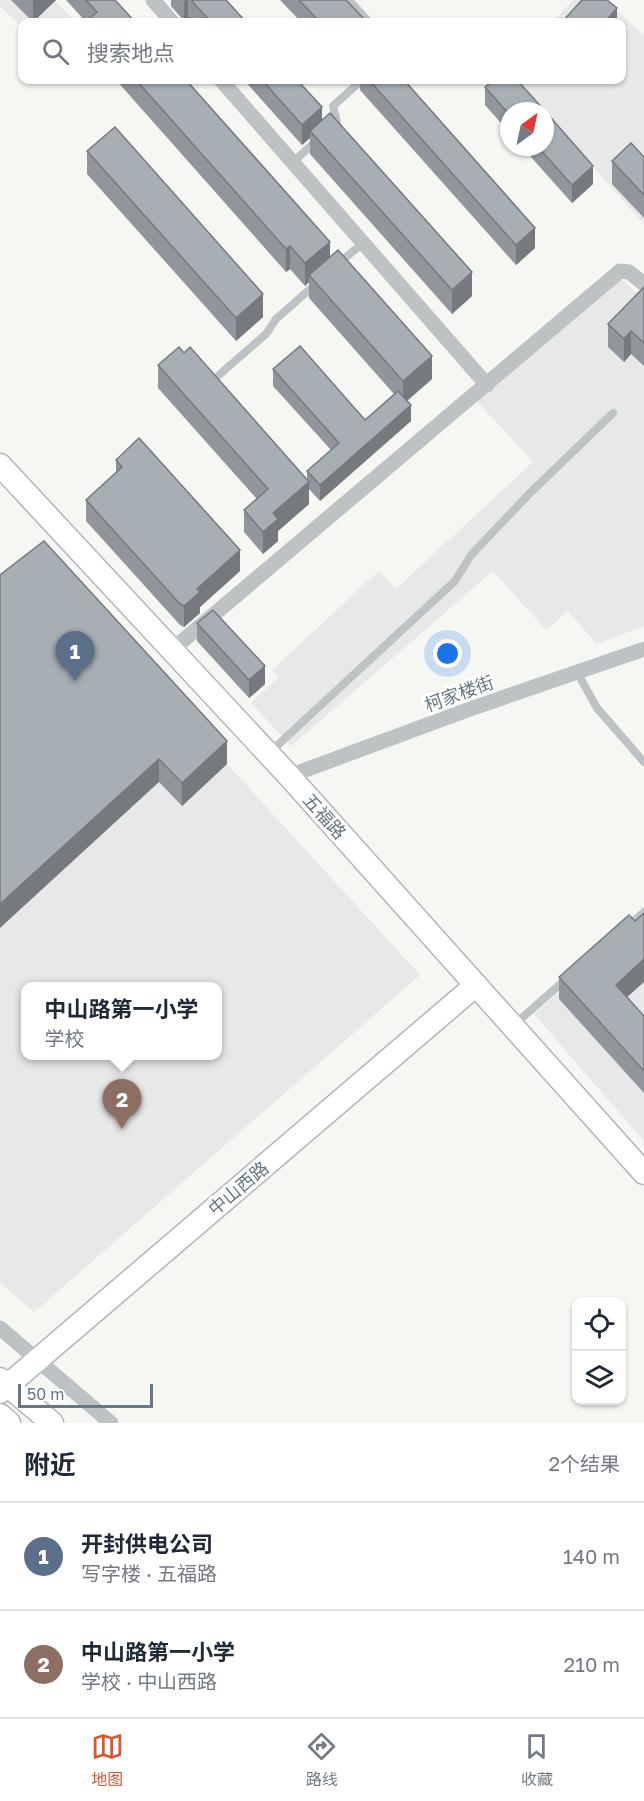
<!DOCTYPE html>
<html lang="zh">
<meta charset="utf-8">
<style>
:root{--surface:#fff;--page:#f2f2f3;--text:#1f2937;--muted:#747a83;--line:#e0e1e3;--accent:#db552f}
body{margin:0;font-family:"Golos Text","Noto Sans SC",sans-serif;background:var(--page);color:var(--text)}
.controls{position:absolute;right:18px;bottom:18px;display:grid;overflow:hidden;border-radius:12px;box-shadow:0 2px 4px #0004}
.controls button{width:54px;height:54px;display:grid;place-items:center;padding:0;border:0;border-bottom:2px solid var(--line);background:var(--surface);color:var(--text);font:30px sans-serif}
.compass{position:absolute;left:500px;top:102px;width:54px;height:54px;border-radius:50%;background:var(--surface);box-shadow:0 2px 4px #0004;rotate:33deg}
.scale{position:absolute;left:18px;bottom:15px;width:135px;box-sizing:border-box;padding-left:6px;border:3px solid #677783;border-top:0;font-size:16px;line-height:21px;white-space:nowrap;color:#677783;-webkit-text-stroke:4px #fff;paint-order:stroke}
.you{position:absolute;left:448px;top:654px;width:21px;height:21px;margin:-15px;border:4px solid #fff;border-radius:50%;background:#1a73e8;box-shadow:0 0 0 9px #1a73e833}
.badge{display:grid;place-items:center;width:39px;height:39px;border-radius:50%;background:var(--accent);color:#fff;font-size:20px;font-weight:700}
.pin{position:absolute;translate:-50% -50px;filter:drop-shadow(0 2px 3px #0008)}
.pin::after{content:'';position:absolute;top:32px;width:21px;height:18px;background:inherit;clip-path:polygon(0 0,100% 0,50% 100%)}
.popup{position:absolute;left:21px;top:982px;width:201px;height:78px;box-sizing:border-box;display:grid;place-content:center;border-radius:12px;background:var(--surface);filter:drop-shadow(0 2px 4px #0005);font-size:20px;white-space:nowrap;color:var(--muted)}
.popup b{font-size:22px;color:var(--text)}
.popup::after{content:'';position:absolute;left:50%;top:100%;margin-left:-12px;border:12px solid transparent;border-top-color:var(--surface)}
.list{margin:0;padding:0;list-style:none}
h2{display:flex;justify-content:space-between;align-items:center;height:78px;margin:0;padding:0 24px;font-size:26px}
h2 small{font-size:20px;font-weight:400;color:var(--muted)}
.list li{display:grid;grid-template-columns:39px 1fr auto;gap:18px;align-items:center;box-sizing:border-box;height:108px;padding:0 24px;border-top:2px solid var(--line)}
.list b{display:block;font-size:22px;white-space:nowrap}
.list p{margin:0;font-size:20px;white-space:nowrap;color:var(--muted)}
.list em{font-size:20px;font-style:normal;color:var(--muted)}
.icon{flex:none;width:33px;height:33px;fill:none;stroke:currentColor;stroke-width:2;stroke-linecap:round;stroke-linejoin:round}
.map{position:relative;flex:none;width:644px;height:1423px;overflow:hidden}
.search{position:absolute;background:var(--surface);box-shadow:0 2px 4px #0004;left:18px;right:18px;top:18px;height:66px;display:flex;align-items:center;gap:15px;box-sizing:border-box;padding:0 21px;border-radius:12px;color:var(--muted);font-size:22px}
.sheet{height:294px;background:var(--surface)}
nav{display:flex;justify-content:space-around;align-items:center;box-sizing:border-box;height:84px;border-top:2px solid var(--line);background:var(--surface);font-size:16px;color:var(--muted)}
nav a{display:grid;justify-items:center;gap:3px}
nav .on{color:var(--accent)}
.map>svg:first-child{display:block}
.built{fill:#e7e8e7;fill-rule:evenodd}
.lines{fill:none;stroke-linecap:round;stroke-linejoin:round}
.secondary-casing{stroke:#b0b6ba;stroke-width:25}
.lane{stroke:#bdc2c5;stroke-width:8}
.street{stroke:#bdc2c5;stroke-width:15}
.secondary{stroke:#fff;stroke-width:22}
.wall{fill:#90969b}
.shaded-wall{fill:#757a7e}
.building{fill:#a7afb4;stroke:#757a7e;stroke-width:1.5}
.labels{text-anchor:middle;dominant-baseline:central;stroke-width:6;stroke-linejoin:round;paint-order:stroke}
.street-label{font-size:18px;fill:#677783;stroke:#fff}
</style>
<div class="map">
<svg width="644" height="1423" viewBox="0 0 644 1423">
<rect width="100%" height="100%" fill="#f6f6f3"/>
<g class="built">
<polygon points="0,0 55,0 75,22 22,22 22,27 0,6"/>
<polygon points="573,0 606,0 644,36 644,224 516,80 622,80 622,22 553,22"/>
<polygon points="620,278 644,300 644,626 597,644 568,611 546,630 493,571 291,746 251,703 279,677 272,670 379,571 396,589 533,462 475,399"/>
<path d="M227 764 420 975 34 1312 0 1283V928L159 782 182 806ZM26 986H218V1056H26Z"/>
<polygon points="644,917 644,1141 534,1014"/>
</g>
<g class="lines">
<g class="secondary-casing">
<g id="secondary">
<polyline points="0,465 289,776 644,1173"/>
<polyline points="0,1379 52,1423"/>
<polyline points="0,1392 476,985"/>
<polyline points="0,1415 9,1423"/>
</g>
</g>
<g class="lane">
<polyline points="349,0 369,22"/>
<polyline points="330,128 337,122 333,106 362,80"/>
<polyline points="293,162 317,140"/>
<polyline points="339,263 363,243"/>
<polyline points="219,375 266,334 276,319 317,283"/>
<polyline points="577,672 597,708 644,762"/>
<polyline points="269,753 455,581 471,555 530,493 613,413"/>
<polyline points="628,926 644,912"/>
<polyline points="514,1025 566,979"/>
</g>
<g class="street">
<polyline points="153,0 172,22"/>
<polyline points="221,80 487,385"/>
<polyline points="173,649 620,271 629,272 644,284"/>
<polyline points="289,776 470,709 644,649"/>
<polyline points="0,1328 111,1423"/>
</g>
<use href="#secondary" class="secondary"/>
</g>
<g class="wall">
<polygon points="11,0 56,0 33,22"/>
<polygon points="66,0 115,0 86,22"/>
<polygon points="171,0 226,0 246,22 193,22 188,18 184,21 171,6"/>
<polygon points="280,0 346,0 367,22 301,22"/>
<polygon points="116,80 186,80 330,257 432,379 407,401 411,421 320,501 309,489 309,504 278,531 278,541 263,554 244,532 244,510 257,499 158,388 158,365 307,480 307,471 331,450 273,386 273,369 365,420 394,394 309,298 309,282 305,286 290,269 286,272"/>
<polygon points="244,80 297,80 322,121 472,296 452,314 310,154 310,138 302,145"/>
<polygon points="360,80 404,80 535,248 516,265 360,90"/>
<polygon points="485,87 509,111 509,132 485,105"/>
<polygon points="522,147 545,147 593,184 572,203"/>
<polygon points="87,151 263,317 236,341 87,174"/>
<polygon points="644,157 644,218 612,184 612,161"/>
<polygon points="644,287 644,366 631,354 624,362 608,347 608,324"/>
<polygon points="116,460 240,571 200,607 200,613 184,627 180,625 86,521 86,500 116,473"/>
<polygon points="0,575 227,764 182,806 159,782"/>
<polygon points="197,623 265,684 249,698 197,641"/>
<polygon points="559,977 627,997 644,1016 644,1093 559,999"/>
</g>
<g class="shaded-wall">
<polygon points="33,0 56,0 33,22"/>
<polygon points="185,0 188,0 188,18 184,21 184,1"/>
<polygon points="617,8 617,22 605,22"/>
<polygon points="322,107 322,128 310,131 310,138 302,145 302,125"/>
<polygon points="593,166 593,184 572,203 572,185"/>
<polygon points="535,228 535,248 516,265 516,245"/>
<polygon points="330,242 330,264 309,275 309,282 305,286 305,263"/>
<polygon points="290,246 290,269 286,272 286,249"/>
<polygon points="472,272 472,296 452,314 452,290"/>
<polygon points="263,294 263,317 236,341 236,318"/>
<polygon points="631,331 631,354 624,362 624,339"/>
<polygon points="432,356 432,379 403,404 403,381"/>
<polygon points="411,405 411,421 320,501 320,485"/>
<polygon points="309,482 309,504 278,531 278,541 263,554 263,532 273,513"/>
<polygon points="240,550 240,571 200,607 200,613 184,627 184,606 197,589"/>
<polygon points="265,666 265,684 249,698 249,680"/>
<polygon points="227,741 227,764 182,806 182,783"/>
<polygon points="159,759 159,782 0,928 0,904"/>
<polygon points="644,959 644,982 616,1007 616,985"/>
</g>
<g class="building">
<polygon points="86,0 115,0 135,22 86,22 97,12"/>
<polygon points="191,0 226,0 246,22 211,22"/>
<polygon points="299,0 346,0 367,22 320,22"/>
<polygon points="582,0 607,0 617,8 605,22 562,22"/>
<polygon points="136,80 186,80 330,242 305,263 290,246 286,249"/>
<polygon points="262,80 297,80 322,107 302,125"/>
<polygon points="369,80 404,80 535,228 516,245"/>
<polygon points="494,80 517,80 545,111 509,111 509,114 485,87"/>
<polygon points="545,111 593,166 572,185 538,147 545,147"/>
<polygon points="330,113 472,272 452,290 310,131"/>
<polygon points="115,127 263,294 236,318 87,151"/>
<polygon points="631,143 644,157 644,195 612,161"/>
<polygon points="338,250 432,356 403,381 309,275"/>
<polygon points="644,287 644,343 631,331 624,339 608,324"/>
<polygon points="300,346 365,420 398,391 411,405 320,485 307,471 339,443 273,369"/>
<polygon points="179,347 184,353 190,347 309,482 273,513 278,519 263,532 244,510 268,489 158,365"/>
<polygon points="139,438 240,550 197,589 200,592 184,606 180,604 86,500 122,467 116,460"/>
<polygon points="44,541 227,741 182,783 159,759 0,904 0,575"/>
<polygon points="213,610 265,666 249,680 197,623"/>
<polygon points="644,913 644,959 616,985 644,1016 644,1071 559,977 629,915 635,921"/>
</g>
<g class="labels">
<g class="street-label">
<text transform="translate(459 693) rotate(-20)">柯家楼街</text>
<text transform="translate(325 816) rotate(48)">五福路</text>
<text transform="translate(238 1188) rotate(-40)">中山西路</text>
</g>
</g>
</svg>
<div class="controls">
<button><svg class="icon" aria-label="locate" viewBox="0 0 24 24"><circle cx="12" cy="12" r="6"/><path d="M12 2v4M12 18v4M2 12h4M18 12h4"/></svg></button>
<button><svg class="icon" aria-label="layers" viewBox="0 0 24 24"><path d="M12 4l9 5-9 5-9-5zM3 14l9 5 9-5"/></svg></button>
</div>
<svg class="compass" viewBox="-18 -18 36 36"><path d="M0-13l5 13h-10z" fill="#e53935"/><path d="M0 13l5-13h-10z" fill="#747a83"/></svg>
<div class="scale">50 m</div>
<div class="you"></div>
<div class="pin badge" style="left:75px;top:681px;background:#5c6f8a">1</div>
<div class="pin badge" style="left:122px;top:1129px;background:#8d6e63">2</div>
<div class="popup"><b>中山路第一小学</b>学校</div>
<div class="search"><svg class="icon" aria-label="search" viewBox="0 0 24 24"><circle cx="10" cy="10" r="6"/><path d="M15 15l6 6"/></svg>搜索地点</div>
</div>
<section class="sheet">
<h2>附近<small>2个结果</small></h2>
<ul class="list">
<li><span class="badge" style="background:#5c6f8a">1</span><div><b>开封供电公司</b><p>写字楼 · 五福路</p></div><em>140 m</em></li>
<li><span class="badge" style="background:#8d6e63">2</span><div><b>中山路第一小学</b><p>学校 · 中山西路</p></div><em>210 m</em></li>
</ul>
</section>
<nav>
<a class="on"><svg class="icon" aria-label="map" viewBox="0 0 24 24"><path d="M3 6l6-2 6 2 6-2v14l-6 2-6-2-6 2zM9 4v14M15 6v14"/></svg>地图</a>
<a><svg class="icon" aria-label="directions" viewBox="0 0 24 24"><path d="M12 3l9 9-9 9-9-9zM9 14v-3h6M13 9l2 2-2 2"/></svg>路线</a>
<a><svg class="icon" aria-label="saved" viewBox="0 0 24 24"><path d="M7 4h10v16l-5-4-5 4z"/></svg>收藏</a>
</nav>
